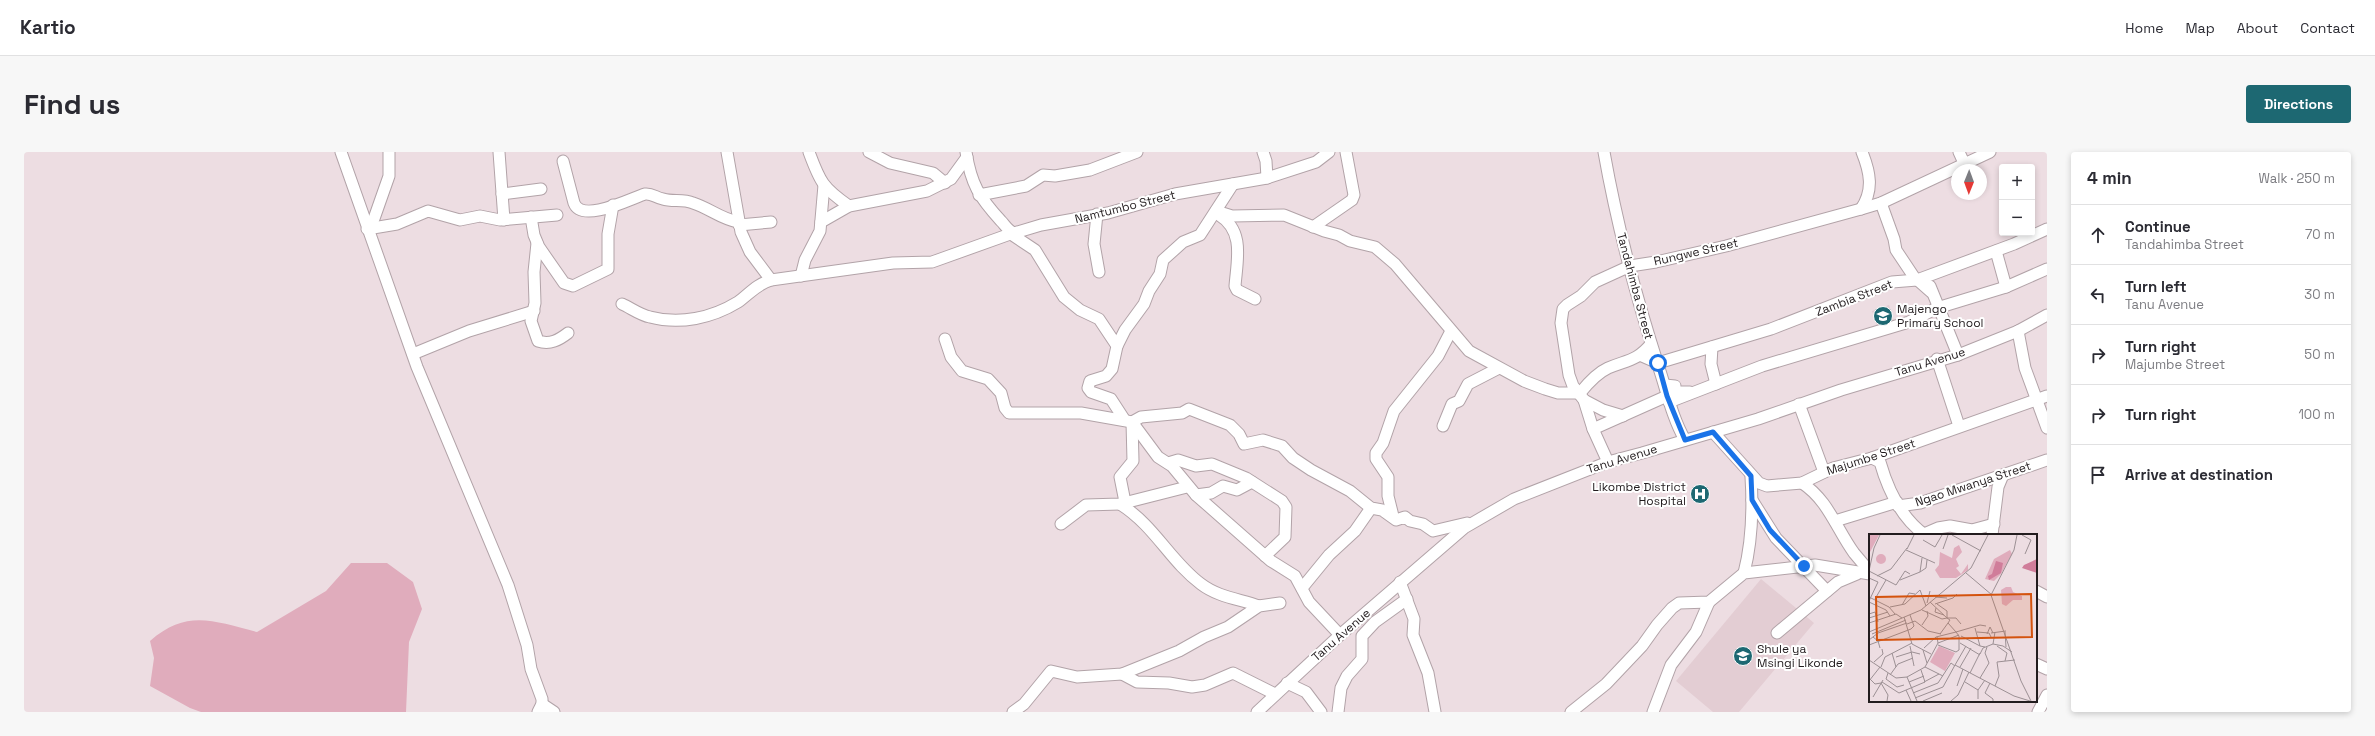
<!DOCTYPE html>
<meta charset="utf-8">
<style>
:root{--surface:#fff;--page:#f7f7f7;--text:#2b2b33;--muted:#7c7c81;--line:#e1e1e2;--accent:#1d6872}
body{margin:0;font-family:"Space Grotesk",sans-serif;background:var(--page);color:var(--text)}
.controls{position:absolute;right:12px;top:12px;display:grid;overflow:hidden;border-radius:4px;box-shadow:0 2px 6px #0003}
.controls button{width:36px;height:36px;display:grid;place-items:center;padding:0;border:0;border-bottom:1px solid var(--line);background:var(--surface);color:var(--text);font:20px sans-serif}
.compass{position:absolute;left:1927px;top:12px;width:36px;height:36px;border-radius:50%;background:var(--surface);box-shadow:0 2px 6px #0003;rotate:181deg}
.stop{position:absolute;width:12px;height:12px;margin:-9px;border:3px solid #1a73e8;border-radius:50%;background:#fff}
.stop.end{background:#1a73e8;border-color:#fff;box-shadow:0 1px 4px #0008}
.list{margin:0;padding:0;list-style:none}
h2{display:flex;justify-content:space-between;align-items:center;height:52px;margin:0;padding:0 16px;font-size:17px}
h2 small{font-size:13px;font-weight:400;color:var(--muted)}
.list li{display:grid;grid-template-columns:26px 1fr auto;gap:12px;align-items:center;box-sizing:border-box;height:60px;padding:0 16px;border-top:1px solid var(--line)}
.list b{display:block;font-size:15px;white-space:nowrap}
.list p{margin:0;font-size:13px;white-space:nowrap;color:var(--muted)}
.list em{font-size:13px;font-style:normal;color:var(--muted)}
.icon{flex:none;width:22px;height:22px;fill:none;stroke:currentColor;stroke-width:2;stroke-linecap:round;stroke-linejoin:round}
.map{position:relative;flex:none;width:2023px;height:560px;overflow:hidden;border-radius:4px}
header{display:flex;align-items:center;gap:24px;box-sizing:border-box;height:56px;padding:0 20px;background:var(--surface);border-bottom:1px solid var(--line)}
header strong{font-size:19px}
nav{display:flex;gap:22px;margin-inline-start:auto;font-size:14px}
.intro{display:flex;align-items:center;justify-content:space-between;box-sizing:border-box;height:96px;padding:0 24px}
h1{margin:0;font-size:28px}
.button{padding:10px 18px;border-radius:4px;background:var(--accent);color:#fff;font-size:14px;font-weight:700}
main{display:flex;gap:24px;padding:0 24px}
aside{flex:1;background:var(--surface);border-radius:4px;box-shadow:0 2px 6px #0003}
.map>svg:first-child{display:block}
.built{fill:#e3cdd3}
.green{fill:#e0acbc}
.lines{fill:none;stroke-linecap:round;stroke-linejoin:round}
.minor-casing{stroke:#b2a3a8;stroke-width:13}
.minor{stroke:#fff;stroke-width:11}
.route{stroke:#1a73e8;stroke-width:5}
.labels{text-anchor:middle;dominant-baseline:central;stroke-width:4;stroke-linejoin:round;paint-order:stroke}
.street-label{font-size:12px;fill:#221c1e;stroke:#fff}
.poi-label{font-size:12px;fill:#221c1e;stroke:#fff;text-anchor:start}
.inset-road{fill:none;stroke:#9c9094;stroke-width:1}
.view{fill:#d4530e;fill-opacity:0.15;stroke:#d4530e;stroke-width:2}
.inset-edge{fill:none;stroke:#221c1e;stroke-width:2}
</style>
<header>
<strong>Kartio</strong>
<nav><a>Home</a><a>Map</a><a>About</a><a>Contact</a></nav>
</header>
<div class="intro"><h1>Find us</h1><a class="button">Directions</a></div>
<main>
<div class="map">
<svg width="2023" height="560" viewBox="0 0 2023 560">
<rect width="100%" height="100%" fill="#eddde2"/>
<g class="built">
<polygon points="1865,153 1870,169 1853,174 1848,159"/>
<polygon points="1737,427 1790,471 1715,560 1689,560 1652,529"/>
</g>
<path class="green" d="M327 411H363L389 430 398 457 385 490 382 560H177L166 556 126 534 130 506 126 489C163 457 189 469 233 480L302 439Z"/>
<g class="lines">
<g class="minor-casing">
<g id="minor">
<polyline points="317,0 393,215 484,433 503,493 507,517 518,547 518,552 514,560"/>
<polyline points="475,0 480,68"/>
<polyline points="703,0 717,80 726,100 747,128"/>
<path d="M785 0C796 30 799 36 825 54"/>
<polyline points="845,0 866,11 909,21 921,31"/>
<path d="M942 0C947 32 955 45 977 69 981 73 984 79 990 81L1017 73 1084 61 1151 42 1243 26 1292 10 1305 0"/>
<polyline points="1239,0 1242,9 1243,26"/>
<path d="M1580 0C1593 73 1612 145 1635 216 1643 240 1648 265 1661 288"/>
<polyline points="1935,0 1940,11"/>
<path d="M539 9 550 51C558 72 608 46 621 42 628 41 632 46 639 47 648 50 659 47 669 51 685 56 697 67 714 70"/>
<polyline points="478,42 517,37"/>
<polyline points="955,43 1002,34 1019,23 1031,24 1066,18 1113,0"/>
<polyline points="1857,51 1870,87 1872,98 1890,125 1907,140"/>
<path d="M1837 57C1850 38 1846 20 1838 0"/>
<path d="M1192 59 1208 64 1260 63 1300 79 1315 83 1326 89 1351 95 1371 112 1445 199 1500 229 1521 237 1534 241H1556C1564 231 1573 221 1584 216 1603 208 1613 209 1627 192"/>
<polyline points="1073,62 1070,92 1075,120"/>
<path d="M1195 63C1221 79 1213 108 1211 134L1213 138 1231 147"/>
<polyline points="507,65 510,83 515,95 540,131 549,134 584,117 584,82 589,53"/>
<polyline points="797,70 825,54 903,39 927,27 943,5"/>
<polyline points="715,73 747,70"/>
<polyline points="1289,75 1328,48 1330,43 1322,0"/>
<polyline points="343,77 373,72 404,59 436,68 456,64 476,68 533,63"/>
<polyline points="346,78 365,24 365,0"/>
<polyline points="987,82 1011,98 1040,145 1056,158 1075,167 1093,194 1088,217 1082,224 1066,229 1064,236 1067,240 1087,247 1100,267"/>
<path d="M513 91 510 120 511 151 507 169 514 189C526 193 535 188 544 181"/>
<polyline points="1972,99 1982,135"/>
<polyline points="777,124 781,108 796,79 800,33"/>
<polyline points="1906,134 1934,203"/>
<path d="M598 152C607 156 616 163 626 165 656 173 688 166 714 150 725 142 733 132 747 128L869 111 908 110 989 81"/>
<polyline points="1994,179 2001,216 2023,276"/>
<polyline points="921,187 927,205 938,219 964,227 977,241 981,256 985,261 1057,261 1108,270 1134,305 1148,314 1172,343 1247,409 1271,424 1285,450 1316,483"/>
<polyline points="1093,194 1101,178 1120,152 1125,139 1136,122 1139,108 1159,90 1176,83 1209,32"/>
<polyline points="1688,195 1687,212 1692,232"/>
<polyline points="389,202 445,179 510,159"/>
<polyline points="1618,204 1634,211 1747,177 1868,130 1893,128 1990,92 2023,77"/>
<polyline points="1913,207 1935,274"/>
<polyline points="1641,233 1651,234 1651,240 1666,240"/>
<polyline points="1560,248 1579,258 1599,264"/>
<polyline points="1645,250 1738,214 1885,170 1913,156 1982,135 2023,117"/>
<polyline points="1775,252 1800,320"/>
<polyline points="1419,274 1428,252 1435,249 1444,232 1475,216"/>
<polyline points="1569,277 1643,244"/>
<polyline points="1689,280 1735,331 1743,334 1778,331 1809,316 1848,306 2023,244"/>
<path d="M1848 306 1856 310C1864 338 1877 366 1901 383"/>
<polyline points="1584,310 1569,277 1560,248 1549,234 1545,223 1537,171 1539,157 1543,153 1557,144 1571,130 1606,114 1632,110 1702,94 1837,57 1857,51 1966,0"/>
<polyline points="1144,311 1154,308 1172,314 1188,312 1222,326 1258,349 1262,355 1261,385 1241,404"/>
<path d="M1778 331C1804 348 1812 376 1830 401 1835 407 1841 414 1846 420"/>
<polyline points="1172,343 1187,341 1199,334 1213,338 1228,330"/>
<polyline points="1728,348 1752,386 1803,439"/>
<polyline points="1101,350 1096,325 1109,309 1108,270 1117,265 1158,261 1165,257 1206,273 1215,282 1220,292 1239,288 1258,294 1269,306 1287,318 1326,339 1347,356 1358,358 1372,368 1381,365 1386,369 1399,372 1409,379 1443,371"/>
<path d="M1096 352C1131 374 1146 409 1177 432 1194 445 1215 447 1235 454"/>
<polyline points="1874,354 1896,351 2023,308"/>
<polyline points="1369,364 1364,344 1364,325 1352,307 1352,301 1359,291 1370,259 1414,204 1427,179"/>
<polyline points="1811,369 1873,350"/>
<polyline points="1037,372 1062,353 1096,352 1163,335"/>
<polyline points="1900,382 1914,376 1926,374 1948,378 1970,372"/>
<polyline points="1968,383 1974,335 1979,323"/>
<path d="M1720 421C1728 390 1729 356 1727 325"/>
<polyline points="1376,430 1390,467 1389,483 1404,521 1411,560"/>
<polyline points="1278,436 1305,403 1331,379 1347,356"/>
<polyline points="2012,439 2023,445"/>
<polyline points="1753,481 1814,430 1833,422"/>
<polyline points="2012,512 2023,517"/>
<polyline points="1098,522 1113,530 1145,531 1168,535 1181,533 1209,521 1251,542"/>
<polyline points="1263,531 1282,540 1297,560"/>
<polyline points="518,552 530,560"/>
<polyline points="989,560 1000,552 1027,519 1053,525 1098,522 1155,499 1180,485 1204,475 1235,454 1256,451"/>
<polyline points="1233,560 1316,483 1440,376 1490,347 1584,310 1618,301 1734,267 1817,238 1934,203 1994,179 2023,163"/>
<polyline points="1314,560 1317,536 1323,524 1338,507 1338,484 1351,470 1383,447"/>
<polyline points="1547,560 1582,532 1618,494 1633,473 1648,456 1655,451 1685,450 1720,421 1791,413 1846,422"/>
<polyline points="1629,560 1647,513 1672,480 1685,450"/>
<polyline points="2014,560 2023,543"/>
</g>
</g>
<use href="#minor" class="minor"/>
</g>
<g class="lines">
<polyline class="route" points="1634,211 1643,244 1661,288 1689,280 1727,324 1728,348 1746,378 1780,414"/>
</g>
<defs>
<g id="school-disc" transform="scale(1)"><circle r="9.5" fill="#1d6872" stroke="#fff"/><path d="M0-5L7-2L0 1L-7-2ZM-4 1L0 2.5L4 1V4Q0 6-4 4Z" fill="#fff"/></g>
<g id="hospital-disc" transform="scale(1)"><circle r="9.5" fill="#1d6872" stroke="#fff"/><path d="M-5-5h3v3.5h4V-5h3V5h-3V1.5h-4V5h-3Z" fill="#fff"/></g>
</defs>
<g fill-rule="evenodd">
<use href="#school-disc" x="1859" y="164"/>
<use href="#hospital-disc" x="1676" y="342"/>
<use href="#school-disc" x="1719" y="504"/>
</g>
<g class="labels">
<g class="street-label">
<text transform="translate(1101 55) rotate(-14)">Namtumbo Street</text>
<text transform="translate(1672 100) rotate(-13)">Rungwe Street</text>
<text transform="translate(1611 134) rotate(75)">Tandahimba Street</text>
<text transform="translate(1830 146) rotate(-21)">Zambia Street</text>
<text transform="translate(1906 210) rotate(-17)">Tanu Avenue</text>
<text transform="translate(1847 305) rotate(-18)">Majumbe Street</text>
<text transform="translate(1598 307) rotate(-17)">Tanu Avenue</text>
<text transform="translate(1949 332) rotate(-18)">Ngao Mwanya Street</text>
<text transform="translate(1317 483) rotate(-41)">Tanu Avenue</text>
</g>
<g class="poi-label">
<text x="1873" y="157">Majengo<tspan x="1873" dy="14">Primary School</tspan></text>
<text x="1662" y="335" text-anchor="end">Likombe District<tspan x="1662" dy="14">Hospital</tspan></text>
<text x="1733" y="497">Shule ya<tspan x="1733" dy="14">Msingi Likonde</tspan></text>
</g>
</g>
<g transform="translate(1845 382)">
<rect width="168" height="168" fill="#eddde2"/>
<path d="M0 1H10L0 20ZM90 11 93 18 87 25 90 32 87 34 92 40 99 30V36L87 44H71L66 36 70 31 71 18 83 24 85 14ZM141 16 143 20 132 40 125 47 116 45 125 25ZM7 25a5 5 0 1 1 10 0a5 5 0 1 1-10 0ZM137 53H142L144 58 153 62V66H144L137 72 133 70 132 56ZM70 112 86 119 76 137 61 128Z" fill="#e0acbc"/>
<path d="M168 25V39L153 34 155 31ZM127 27 134 29 132 39 120 46 119 42 123 40Z" fill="#d07d9a"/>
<path class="inset-road" d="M83 1 112 17M148 1 145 16 122 61 152 147 162 167M153 1 162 6 156 20M54 6 66 13 73 1M38 15 45 1M74 15 79 1M37 16 66 29M0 37 27 51 36 37 41 40M0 37 5 14 11 1M51 38 57 34 58 26M97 39 123 61M8 42 22 35 38 14M0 44 9 48 0 67M31 46 51 38 53 24M0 63 20 73 26 80M66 63 78 64M6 65 17 46M0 68 17 76 21 82M61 68 78 84H87L92 90M58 69 61 57M66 70 84 64 88 60M68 70 78 77M33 71 40 59 46 60M21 73 36 70 51 56 57 72M67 74 66 78 75 81M53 76 73 85 78 84V77M0 80 6 78 9 88M35 83 43 110 62 120M0 84 19 78M78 84 81 86 79 89 87 98M0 89 27 80 33 84M38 90 46 87 59 97 72 100M53 91 59 82 58 77M106 94 111 112 116 113M0 98 52 76 102 34 119 1M87 98 111 91 117 92M108 98 120 99 122 103M136 98 137 113M122 99 137 97M3 100 37 86M71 100 79 89M118 100 121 93 124 99M92 102 111 112M4 103 9 107 11 114M0 106 9 99 38 89M69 109 90 101M91 109 111 121M124 110 126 98M0 111 42 95 45 92 41 81M41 112 45 132M128 112 138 119 136 127M55 114 67 103 87 98 90 102V116L87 118 69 111M54 116 58 129M23 119 27 133M111 120 114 114 124 110 134 112 143 118M27 123 43 118 51 120M0 126 27 144 38 143M5 128 14 120 13 115M86 131 97 112M12 133 16 123 43 109M56 133 74 142M91 133 102 114M19 139 17 145 28 153 35 151M101 139 111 119M21 141 29 130 44 124M111 144 120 129 116 119 118 113M1 145 6 150 12 149M0 147 11 133M13 148 30 159 56 148 52 136M40 148 55 142M55 148 70 140M96 148 109 156V165M12 149 19 161 18 167M121 149 116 159 124 165V167M88 152 94 135M126 152 130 142 128 128 146 126M37 156 42 167M109 156 116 146M44 159 69 149 82 129 86 132M4 163 14 146M46 164 74 153 86 131 145 162 161 167M48 167 38 143 56 133 69 109 68 103M54 167 73 159M82 167 89 161 100 138"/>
<path class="view" d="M162 60 163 103 8 106 7 63Z"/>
<rect width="168" height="168" class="inset-edge"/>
</g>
</svg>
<div class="controls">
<button>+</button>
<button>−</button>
</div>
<svg class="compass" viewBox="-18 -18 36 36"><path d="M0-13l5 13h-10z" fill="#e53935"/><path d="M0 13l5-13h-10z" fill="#7c7c81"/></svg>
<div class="stop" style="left:1634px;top:211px"></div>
<div class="stop end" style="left:1780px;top:414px"></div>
</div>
<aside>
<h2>4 min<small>Walk · 250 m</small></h2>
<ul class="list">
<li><svg class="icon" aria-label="ahead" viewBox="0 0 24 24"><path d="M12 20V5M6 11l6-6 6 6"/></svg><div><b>Continue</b><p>Tandahimba Street</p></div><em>70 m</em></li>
<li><svg class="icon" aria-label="left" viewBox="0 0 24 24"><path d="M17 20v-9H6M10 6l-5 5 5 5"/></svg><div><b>Turn left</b><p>Tanu Avenue</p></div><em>30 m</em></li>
<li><svg class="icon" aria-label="right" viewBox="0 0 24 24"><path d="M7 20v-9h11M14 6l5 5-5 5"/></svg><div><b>Turn right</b><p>Majumbe Street</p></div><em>50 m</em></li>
<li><svg class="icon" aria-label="right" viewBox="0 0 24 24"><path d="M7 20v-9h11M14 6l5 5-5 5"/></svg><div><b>Turn right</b></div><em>100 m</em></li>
<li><svg class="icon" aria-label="arrive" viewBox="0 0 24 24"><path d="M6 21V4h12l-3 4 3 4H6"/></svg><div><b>Arrive at destination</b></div></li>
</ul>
</aside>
</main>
